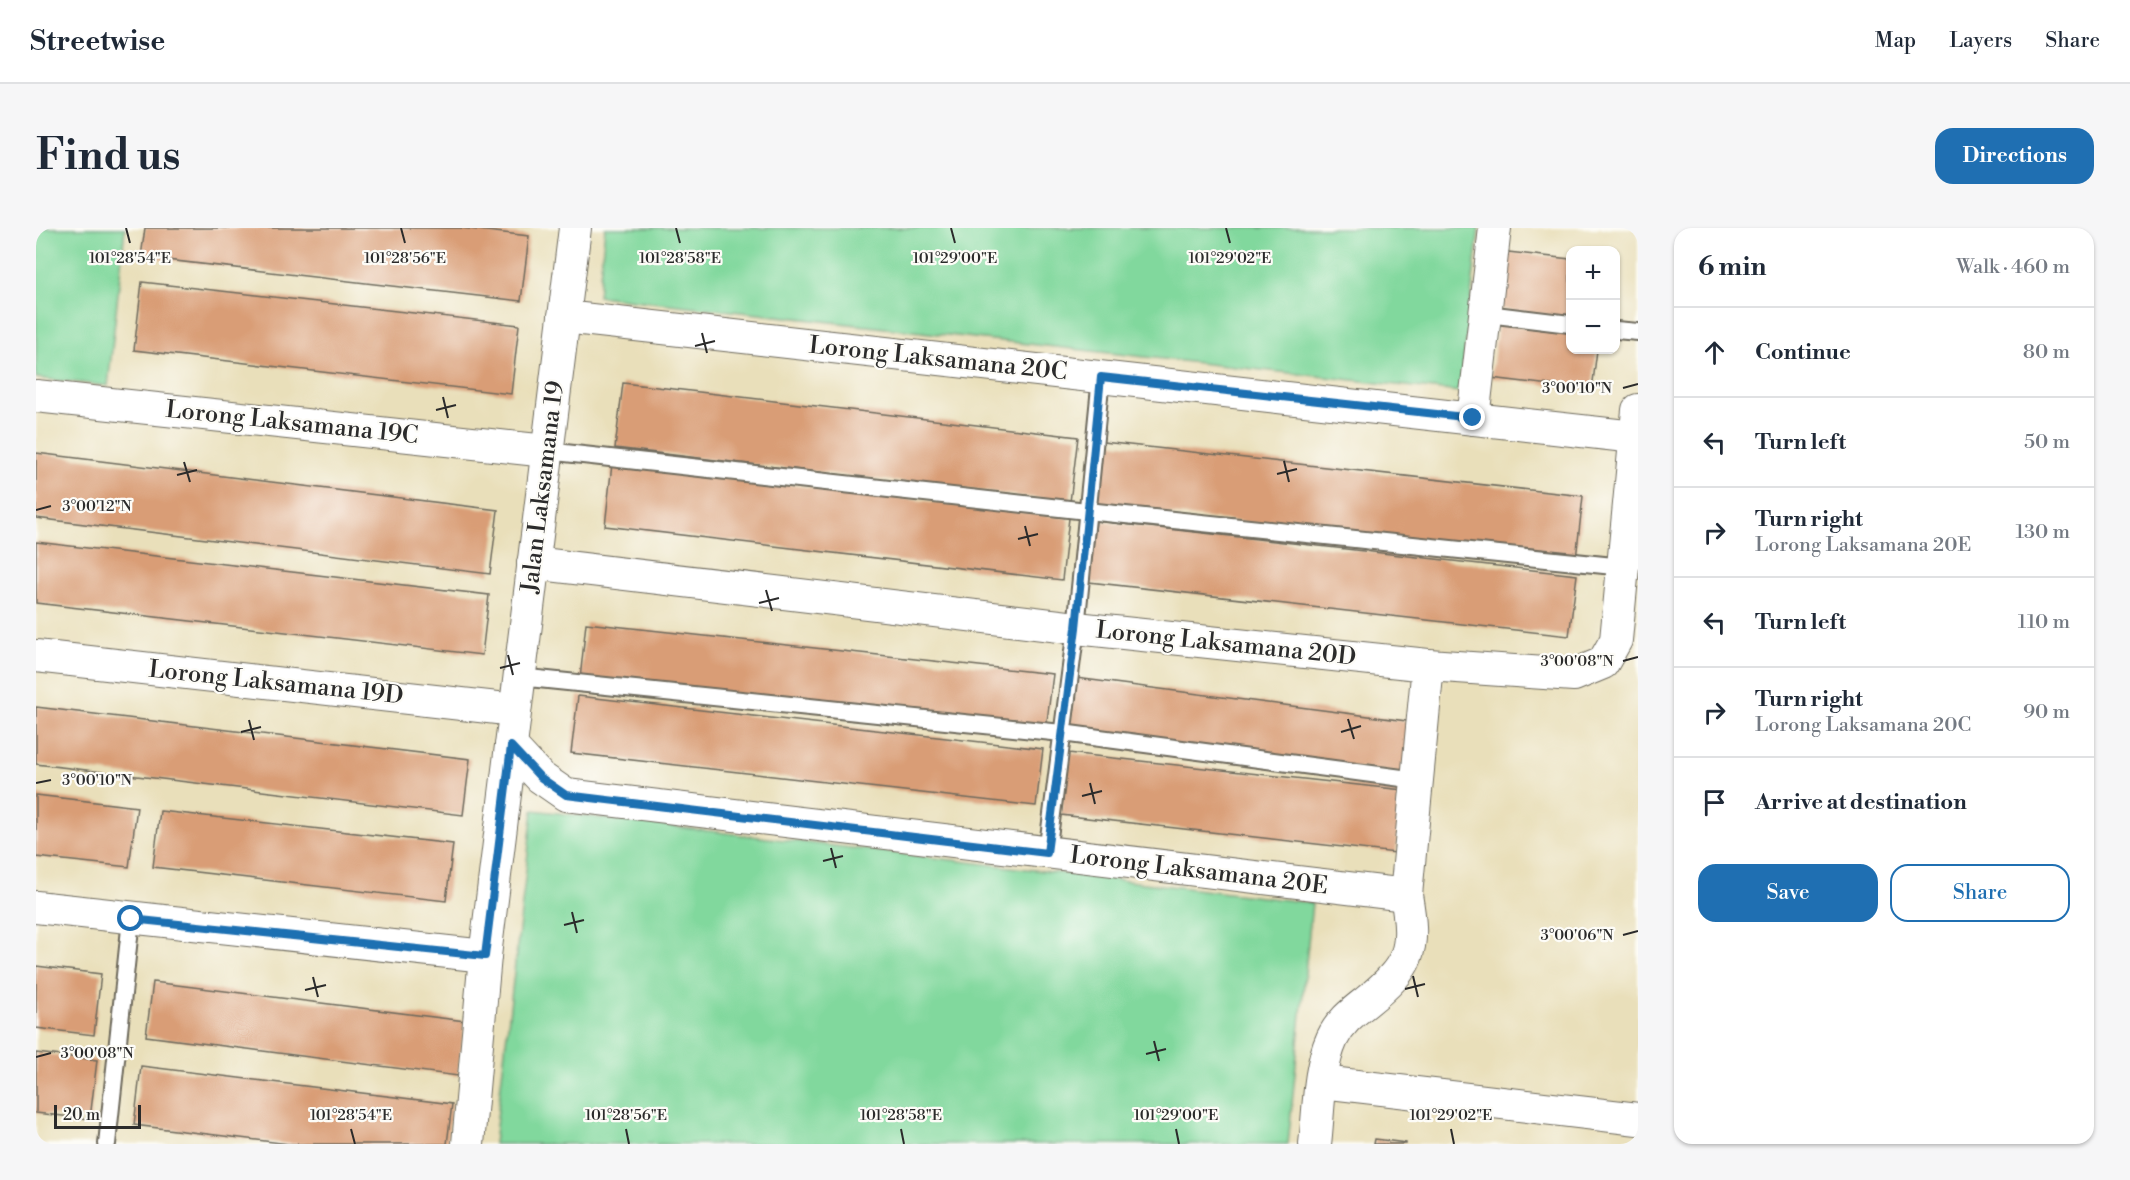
<!DOCTYPE html>
<meta charset="utf-8">
<style>
:root{--surface:#fff;--page:#f6f6f7;--text:#1f2937;--muted:#747a83;--line:#e0e1e3;--accent:#1f6fb2}
body{margin:0;font-family:"Libre Bodoni",serif;background:var(--page);color:var(--text)}
.controls{position:absolute;right:18px;top:18px;display:grid;overflow:hidden;border-radius:12px;box-shadow:0 2px 4px #0004}
.controls button{width:54px;height:54px;display:grid;place-items:center;padding:0;border:0;border-bottom:2px solid var(--line);background:var(--surface);color:var(--text);font:30px sans-serif}
.scale{position:absolute;left:18px;bottom:15px;width:87px;box-sizing:border-box;padding-left:6px;border:3px solid #2b2b2b;border-top:0;font-size:16px;line-height:21px;white-space:nowrap;color:#2b2b2b;-webkit-text-stroke:4px #fdfcf7;paint-order:stroke}
.stop{position:absolute;width:18px;height:18px;margin:-14px;border:4px solid #1f6fb2;border-radius:50%;background:#fff}
.stop.end{background:#1f6fb2;border-color:#fff;box-shadow:0 2px 6px #0008}
.list{margin:0;padding:0;list-style:none}
h2{display:flex;justify-content:space-between;align-items:center;height:78px;margin:0;padding:0 24px;font-size:26px}
h2 small{font-size:20px;font-weight:400;color:var(--muted)}
.list li{display:grid;grid-template-columns:39px 1fr auto;gap:18px;align-items:center;box-sizing:border-box;height:90px;padding:0 24px;border-top:2px solid var(--line)}
.list b{display:block;font-size:22px;white-space:nowrap}
.list p{margin:0;font-size:20px;white-space:nowrap;color:var(--muted)}
.list em{font-size:20px;font-style:normal;color:var(--muted)}
.actions{display:flex;gap:12px;padding:18px 24px}
.actions a{flex:1;padding:14px 0;border:2px solid var(--accent);border-radius:18px;text-align:center;font-size:21px;color:var(--accent)}
.actions .main{background:var(--accent);color:#fff}
.icon{flex:none;width:33px;height:33px;fill:none;stroke:currentColor;stroke-width:2;stroke-linecap:round;stroke-linejoin:round}
.map{position:relative;flex:none;width:1602px;height:916px;overflow:hidden;border-radius:18px}
header{display:flex;align-items:center;gap:36px;box-sizing:border-box;height:84px;padding:0 30px;background:var(--surface);border-bottom:2px solid var(--line)}
header strong{font-size:28px}
nav{display:flex;gap:33px;margin-inline-start:auto;font-size:21px}
.intro{display:flex;align-items:center;justify-content:space-between;box-sizing:border-box;height:144px;padding:0 36px}
h1{margin:0;font-size:42px}
.button{padding:15px 27px;border-radius:18px;background:var(--accent);color:#fff;font-size:21px;font-weight:700}
main{display:flex;gap:36px;padding:0 36px}
aside{flex:1;background:var(--surface);border-radius:18px;box-shadow:0 2px 4px #0004}
.map>svg:first-child{display:block}
.green{fill:#81d89d;stroke:#568264;stroke-width:1.5}
.building{fill:#d99d76}
.lines{fill:none;stroke-linecap:round;stroke-linejoin:round}
.lane-casing{stroke:#6e6a5d;stroke-width:20}
.street-casing{stroke:#6e6a5d;stroke-width:34}
.lane{stroke:#fff;stroke-width:16}
.street{stroke:#fff;stroke-width:32}
.route{stroke:#1f6fb2;stroke-width:8}
.ticks{fill:none;stroke:#2b2b2b;stroke-width:2}
.labels{text-anchor:middle;dominant-baseline:central;stroke-width:4.5;stroke-linejoin:round;paint-order:stroke}
.street-label{font-size:24px;fill:#2b2b2b;stroke:#fdfcf7}
.ticks-label{font-size:15px;text-anchor:middle;fill:#2b2b2b;stroke:#fdfcf7;stroke-width:4.5;stroke-linejoin:round;paint-order:stroke}
</style>
<header>
<strong>Streetwise</strong>
<nav><a>Map</a><a>Layers</a><a>Share</a></nav>
</header>
<div class="intro"><h1>Find us</h1><a class="button">Directions</a></div>
<main>
<div class="map">
<svg width="1602" height="916" viewBox="0 0 1602 916">
<rect width="100%" height="100%" fill="#fdfcf7"/>
<filter id="ink" filterUnits="userSpaceOnUse"><feTurbulence type="fractalNoise" baseFrequency=".0167" numOctaves="2"/><feDisplacementMap in="SourceGraphic" scale="12" xChannelSelector="R" yChannelSelector="G"/><feConvolveMatrix kernelMatrix="1 2 1 2 8 2 1 2 1" color-interpolation-filters="sRGB"/></filter>
<filter id="wash" filterUnits="userSpaceOnUse"><feTurbulence type="fractalNoise" baseFrequency=".008" numOctaves="4" result="noise"/><feDisplacementMap in="SourceGraphic" scale="24" xChannelSelector="R" yChannelSelector="G"/><feGaussianBlur stdDeviation="1.35" result="paint"/><feColorMatrix in="noise" values="0 0 0 0 0 0 0 0 0 0 0 0 0 0 0 0 0 1.4 0 .05"/><feComposite in="paint" operator="in"/></filter>
<g filter="url(#wash)">
<rect width="100%" height="100%" fill="#e9dfba"/>
<g class="green">
<polygon points="0,0 89,0 72,158 0,150"/>
<polygon points="569,0 1443,0 1424,164 562,68"/>
<polygon points="497,582 1276,675 1252,916 458,916"/>
</g>
<g id="blocks">
<g class="building">
<polygon points="109,0 424,0 493,8 485,73 105,29"/>
<polygon points="1472,24 1534,31 1534,90 1465,81"/>
<polygon points="106,54 483,97 475,166 98,122"/>
<polygon points="1462,96 1534,105 1534,122 1561,122 1556,162 1455,150"/>
<polygon points="587,155 1042,209 1034,274 579,220"/>
<polygon points="1067,214 1547,268 1540,331 1060,278"/>
<polygon points="0,225 462,282 454,346 0,290"/>
<polygon points="576,236 1033,290 1026,352 569,298"/>
<polygon points="1060,293 1541,347 1533,408 1053,354"/>
<polygon points="0,314 453,367 446,427 0,375"/>
<polygon points="550,395 1017,446 1010,501 544,451"/>
<polygon points="1040,450 1378,494 1371,547 1033,503"/>
<polygon points="542,468 1007,521 1000,578 535,525"/>
<polygon points="0,479 434,531 427,587 0,536"/>
<polygon points="1032,525 1367,562 1360,625 1025,587"/>
<polygon points="0,567 101,579 93,639 0,629"/>
<polygon points="124,583 417,616 410,673 117,639"/>
<polygon points="0,738 65,746 58,807 0,800"/>
<polygon points="117,754 429,793 422,848 110,808"/>
<polygon points="0,825 61,832 54,891 0,885"/>
<polygon points="105,838 416,876 411,916 253,916 98,897"/>
<polygon points="1339,911 1370,915 1370,916 1338,916"/>
</g>
</g>
</g>
<g filter="url(#ink)">
<use href="#blocks" fill-opacity="0" stroke="#6e6a5d" stroke-width="1.5"/>
<g class="lines">
<g class="lane-casing">
<g id="lane">
<polyline points="1451,86 1534,96"/>
<polyline points="1580,102 1602,104"/>
<polyline points="511,223 1051,283 1587,339"/>
<polyline points="483,449 1026,505 1381,552"/>
<polyline points="1011,625 1040,400 1065,149"/>
<polyline points="71,916 95,691"/>
</g>
</g>
<g class="street-casing">
<g id="street">
<polyline points="528,89 1599,209"/>
<polyline points="0,168 511,223"/>
<polyline points="1437,191 1459,0"/>
<polyline points="497,335 1040,400 1392,437 1538,447 1567,435 1580,412 1602,182"/>
<polyline points="0,428 479,482"/>
<polyline points="475,518 504,549 530,567 1370,667"/>
<polyline points="0,679 449,728"/>
<polyline points="1286,854 1602,891"/>
<polyline points="432,916 449,728 539,0"/>
<path d="M1279 916C1283 883 1282 842 1296 811 1304 794 1316 785 1330 774 1374 738 1380 723 1370 667L1392 437"/>
</g>
</g>
<use href="#lane" class="lane"/>
<use href="#street" class="street"/>
</g>
</g>
<g class="lines" filter="url(#ink)">
<polyline class="route" points="95,691 449,728 475,518 504,549 530,567 1011,625 1040,400 1065,149 1437,190"/>
</g>
<path class="ticks" d="M90 0 94 15M365 0 369 15M640 0 644 15M915 0 919 15M1190 0 1194 15M666 105 671 125M659 118 679 113M1587 160 1602 156M407 169 412 190M400 182 420 177M1248 233 1253 254M148 234 154 254M1241 246 1261 241M141 247 161 242M0 282 15 278M989 298 994 318M982 311 1002 306M730 362 736 383M723 375 743 370M472 427 477 447M1587 433 1602 429M464 440 484 435M1312 491 1318 511M213 492 218 512M205 504 225 499M1305 504 1325 498M0 555 15 552M1054 555 1059 576M1046 568 1066 563M795 620 800 640M787 633 807 628M536 684 541 705M528 697 548 692M1587 707 1602 703M1377 748 1382 769M277 749 282 769M1369 761 1389 756M269 762 290 757M1118 813 1123 833M1110 826 1130 821M0 829 15 825M315 901 319 916M590 901 593 916M865 901 868 916M1140 901 1143 916M1415 901 1418 916"/>
<g class="labels">
<g class="street-label">
<text transform="translate(902 131) rotate(6)">Lorong Laksamana 20C</text>
<text transform="translate(256 195) rotate(6)">Lorong Laksamana 19C</text>
<text transform="translate(507 259) rotate(-83)">Jalan Laksamana 19</text>
<text transform="translate(1190 416) rotate(6)">Lorong Laksamana 20D</text>
<text transform="translate(240 455) rotate(6)">Lorong Laksamana 19D</text>
<text transform="translate(1163 643) rotate(7)">Lorong Laksamana 20E</text>
</g>
</g>
<g class="ticks-label">
<text x="94" y="35">101°28'54"E</text>
<text x="369" y="35">101°28'56"E</text>
<text x="919" y="35">101°29'00"E</text>
<text x="1194" y="35">101°29'02"E</text>
<text x="644" y="35">101°28'58"E</text>
<text x="1541" y="165">3°00'10"N</text>
<text x="61" y="283">3°00'12"N</text>
<text x="1541" y="438">3°00'08"N</text>
<text x="61" y="557">3°00'10"N</text>
<text x="1541" y="712">3°00'06"N</text>
<text x="61" y="830">3°00'08"N</text>
<text x="315" y="892">101°28'54"E</text>
<text x="590" y="892">101°28'56"E</text>
<text x="865" y="892">101°28'58"E</text>
<text x="1140" y="892">101°29'00"E</text>
<text x="1415" y="892">101°29'02"E</text>
</g>
</svg>
<div class="controls">
<button>+</button>
<button>−</button>
</div>
<div class="scale">20 m</div>
<div class="stop" style="left:95px;top:691px"></div>
<div class="stop end" style="left:1437px;top:190px"></div>
</div>
<aside>
<h2>6 min<small>Walk · 460 m</small></h2>
<ul class="list">
<li><svg class="icon" aria-label="ahead" viewBox="0 0 24 24"><path d="M12 20V5M6 11l6-6 6 6"/></svg><div><b>Continue</b></div><em>80 m</em></li>
<li><svg class="icon" aria-label="left" viewBox="0 0 24 24"><path d="M17 20v-9H6M10 6l-5 5 5 5"/></svg><div><b>Turn left</b></div><em>50 m</em></li>
<li><svg class="icon" aria-label="right" viewBox="0 0 24 24"><path d="M7 20v-9h11M14 6l5 5-5 5"/></svg><div><b>Turn right</b><p>Lorong Laksamana 20E</p></div><em>130 m</em></li>
<li><svg class="icon" aria-label="left" viewBox="0 0 24 24"><path d="M17 20v-9H6M10 6l-5 5 5 5"/></svg><div><b>Turn left</b></div><em>110 m</em></li>
<li><svg class="icon" aria-label="right" viewBox="0 0 24 24"><path d="M7 20v-9h11M14 6l5 5-5 5"/></svg><div><b>Turn right</b><p>Lorong Laksamana 20C</p></div><em>90 m</em></li>
<li><svg class="icon" aria-label="arrive" viewBox="0 0 24 24"><path d="M6 21V4h12l-3 4 3 4H6"/></svg><div><b>Arrive at destination</b></div></li>
</ul>
<div class="actions"><a class="main">Save</a><a>Share</a></div>
</aside>
</main>
